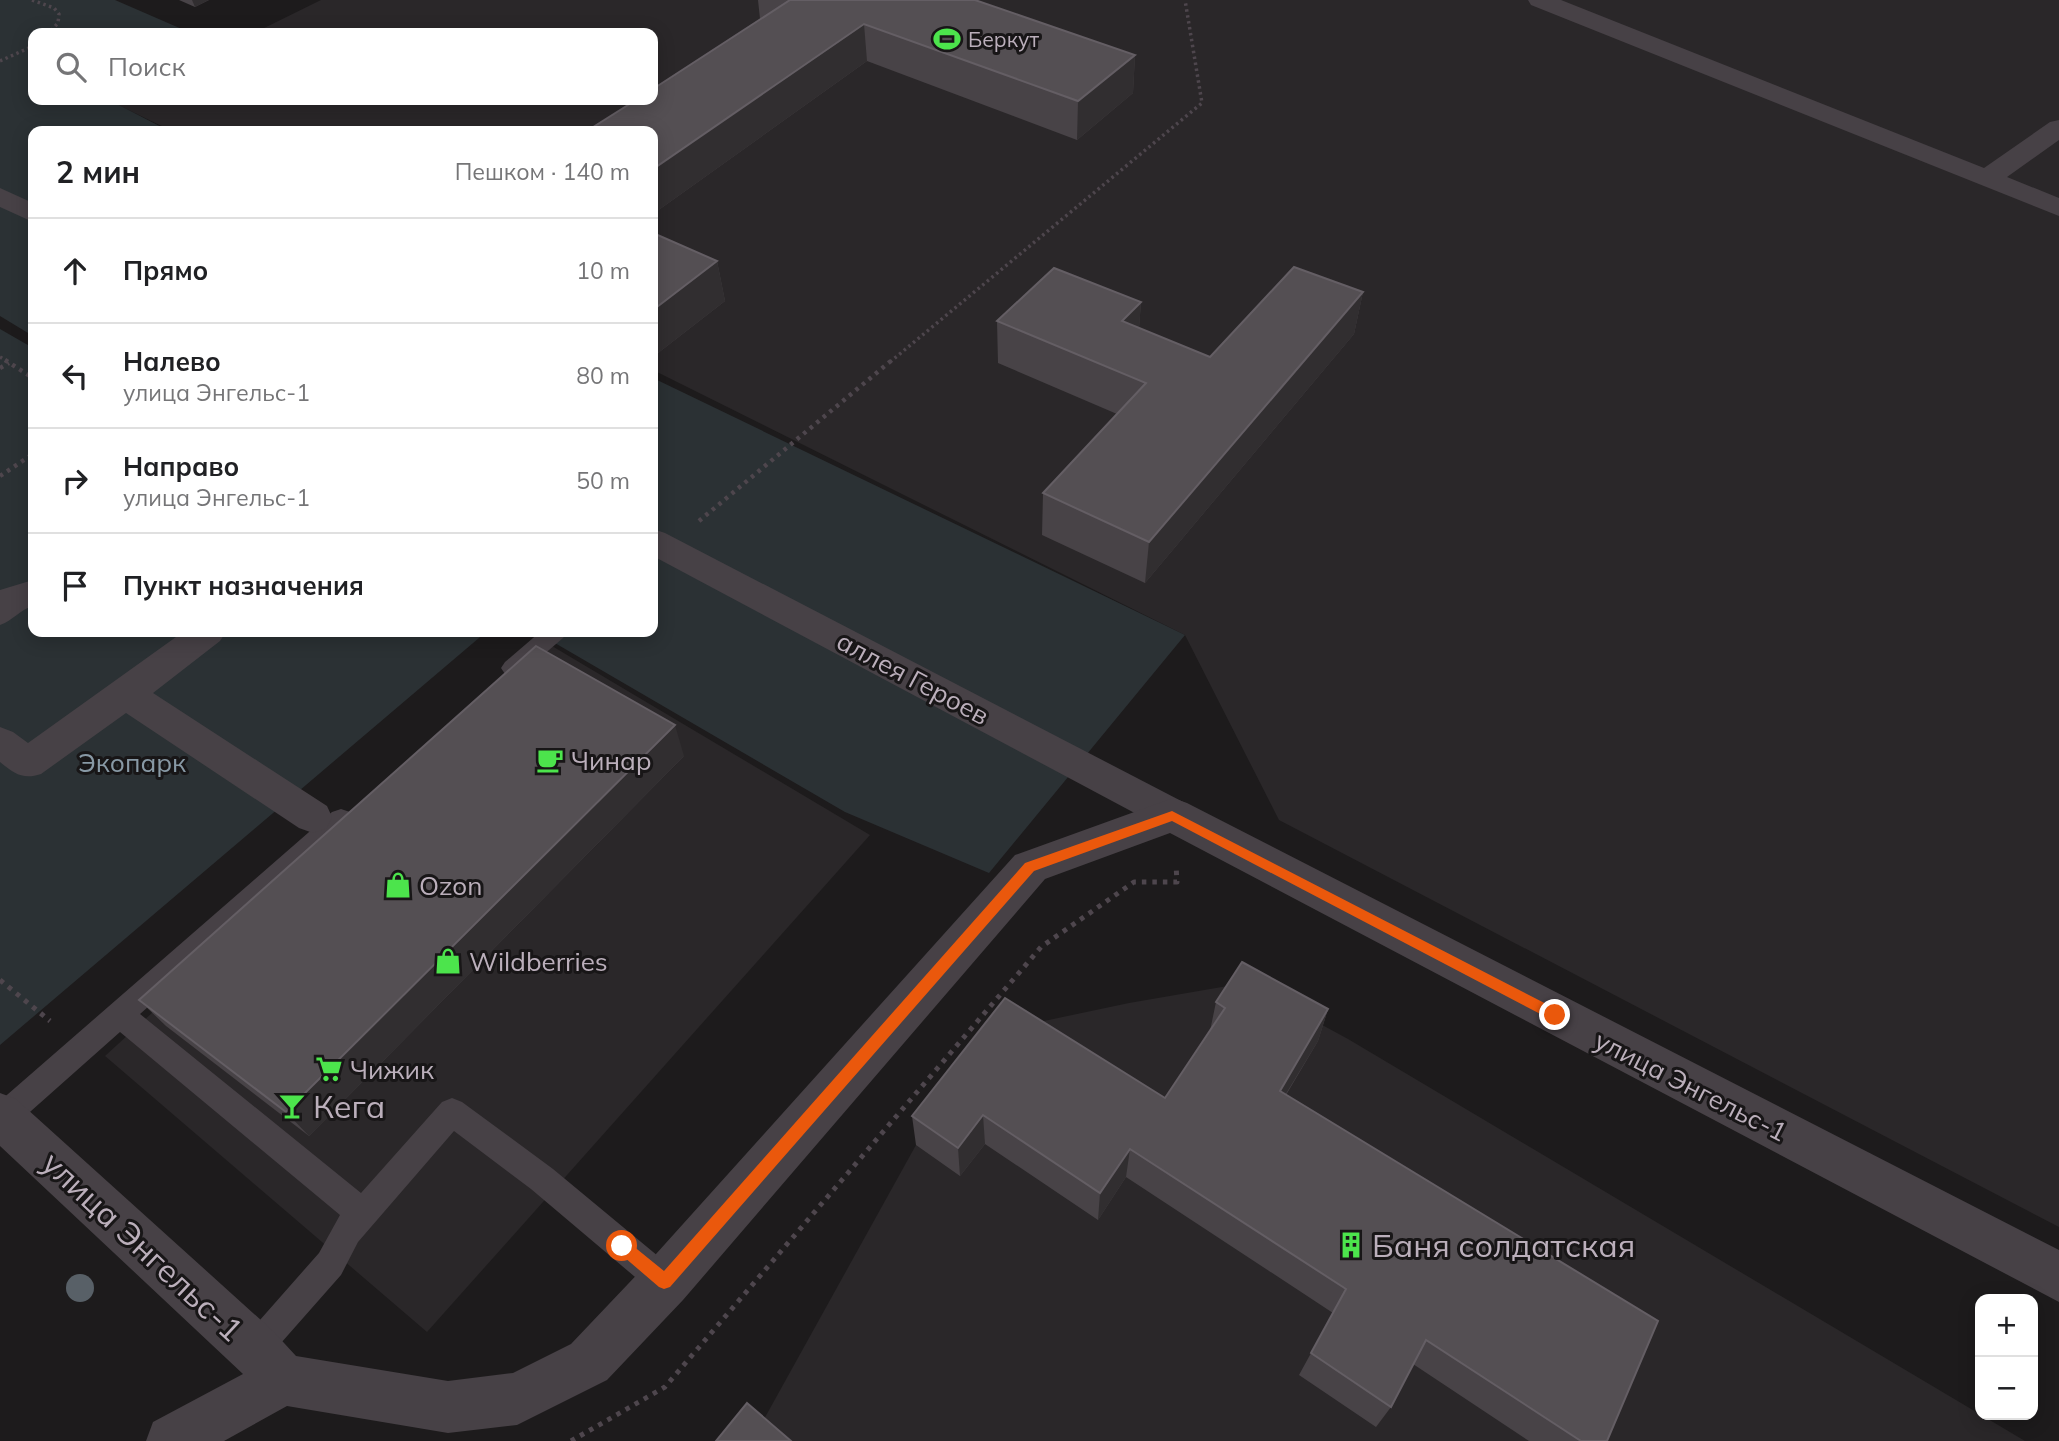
<!DOCTYPE html>
<html lang="ru">
<meta charset="utf-8">
<style>
:root{--surface:#fff;--page:#f6f6f6;--text:#202124;--muted:#757577;--line:#e0e0e0}
body{margin:0;font-family:Mulish,sans-serif;background:var(--page);color:var(--text)}
.controls{position:absolute;right:21px;bottom:21px;display:grid;overflow:hidden;border-radius:14px;box-shadow:0 4px 18px #0003}
.controls button{width:63px;height:63px;display:grid;place-items:center;padding:0;border:0;border-bottom:2px solid var(--line);background:var(--surface);color:var(--text);font:35px sans-serif}
.stop{position:absolute;width:21px;height:21px;margin:-16px;border:5px solid #ea580c;border-radius:50%;background:#fff}
.stop.end{background:#ea580c;border-color:#fff;box-shadow:0 2px 7px #0008}
.list{margin:0;padding:0;list-style:none}
h2{display:flex;justify-content:space-between;align-items:center;height:91px;margin:0;padding:0 28px;font-size:30px}
h2 small{font-size:23px;font-weight:400;color:var(--muted)}
.list li{display:grid;grid-template-columns:46px 1fr auto;gap:21px;align-items:center;box-sizing:border-box;height:105px;padding:0 28px;border-top:2px solid var(--line)}
.list b{display:block;font-size:26px;white-space:nowrap}
.list p{margin:0;font-size:23px;white-space:nowrap;color:var(--muted)}
.list em{font-size:23px;font-style:normal;color:var(--muted)}
.icon{flex:none;width:38px;height:38px;fill:none;stroke:currentColor;stroke-width:2;stroke-linecap:round;stroke-linejoin:round}
.map{position:relative;flex:none;width:2059px;height:1441px;overflow:hidden}
.search{position:absolute;background:var(--surface);box-shadow:0 4px 18px #0003;left:28px;top:28px;width:630px;height:77px;display:flex;align-items:center;gap:18px;box-sizing:border-box;padding:0 24px;border-radius:14px;color:var(--muted);font-size:26px}
.panel{position:absolute;background:var(--surface);box-shadow:0 4px 18px #0003;left:28px;top:126px;width:630px;height:511px;border-radius:14px}
.map>svg:first-child{display:block}
.built{fill:#2a2729}
.green{fill:#2b3134}
.lines{fill:none;stroke-linecap:round;stroke-linejoin:round}
.path-far2{stroke:#4e464d;stroke-width:3.5;stroke-dasharray:2.5 3.5;stroke-linecap:butt}
.path-far1{stroke:#4e464d;stroke-width:4.5;stroke-dasharray:3.5 5;stroke-linecap:butt}
.path{stroke:#4e464d;stroke-width:5;stroke-dasharray:4.5 6;stroke-linecap:butt}
.service{fill:#474146;fill-rule:evenodd}
.pedestrian{fill:#474146;fill-rule:evenodd}
.minor{fill:#474146;fill-rule:evenodd}
.tree{fill:#586067}
.wall{fill:#484347}
.shaded-wall{fill:#312e30}
.building{fill:#544f53;stroke:#645e64;stroke-width:2}
.route{fill:#ea580c}
.labels{text-anchor:middle;dominant-baseline:central;stroke-width:6;stroke-linejoin:round;paint-order:stroke}
.far-poi-label{font-size:21px;fill:#bbafbb;stroke:#181617;text-anchor:start}
.street-label{font-size:26px;fill:#bbafbb;stroke:#181617}
.poi-label{font-size:26px;fill:#bbafbb;stroke:#181617;text-anchor:start}
.park-label{font-size:26px;fill:#8899a5;stroke:#181617}
.near-poi-label{font-size:32px;fill:#bbafbb;stroke:#181617;text-anchor:start}
.near-street-label{font-size:32px;fill:#bbafbb;stroke:#181617}
</style>
<div class="map">
<svg width="2059" height="1441" viewBox="0 0 2059 1441">
<rect width="100%" height="100%" fill="#1d1b1c"/>
<g class="built">
<polygon points="321,0 2059,0 2059,1227 1279,820 1185,635 653,370 653,131 172,131 114,103 120,100 653,100 653,33 254,33"/>
<polygon points="552,646 870,835 427,1332 105,1056"/>
<polygon points="1245,983 1348,1039 2025,1441 786,1441 763,1421 916,1145 1006,1029 1129,1003"/>
</g>
<g class="green">
<polygon points="0,0 115,0 191,33 33,33 33,100 120,100 115,103 169,131 33,131 33,336 0,316"/>
<polygon points="0,329 33,348 33,632 486,632 0,1045"/>
<polygon points="653,378 1185,635 989,873 845,812 536,632 653,632"/>
</g>
<g class="lines">
<g class="path-far2">
<polyline points="32,0 54,8 59,14 58,23 49,33"/>
<polyline points="0,61 33,46"/>
<polyline points="0,357 8,362"/>
<polyline points="890,362 1202,103 1185,0"/>
</g>
<g class="path-far1">
<polyline points="5,360 33,378"/>
<polyline points="0,368 9,363"/>
<polyline points="0,476 33,454"/>
<polyline points="699,521 892,360"/>
</g>
<g class="path">
<polyline points="0,980 50,1021"/>
<polyline points="571,1441 665,1387 1041,947 1134,882 1177,882 1176,865"/>
</g>
<g class="service">
<polygon points="540,632 567,632 563,638 521,674 513,677 505,674 501,668 505,662"/>
<polygon points="341,809 350,812 354,820 350,828 140,1014 361,1193 442,1102 452,1098 462,1102 553,1169 676,1271 681,1282 676,1293 665,1298 654,1293 531,1189 454,1131 358,1242 341,1275 266,1360 255,1365 244,1360 239,1349 244,1338 319,1253 340,1215 120,1032 13,1127 0,1130 0,1101 332,812"/>
</g>
<g class="pedestrian">
<polygon points="0,188 33,203 33,222 0,207"/>
<polygon points="653,529 665,533 1187,804 1192,815 1187,826 1173,831 1159,826 653,556"/>
<path d="M33 580V606C19 610 14 620 0 625V590Z"/>
<path d="M183 632H226L220 641 153 693 327 806 332 817 327 828 313 833 299 828 126 713 41 774C23 780 15 774 0 762V727L13 732 28 743Z"/>
</g>
<g class="minor">
<polygon points="1528,0 1561,0 1984,168 2050,122 2059,120 2059,140 2007,177 2059,198 2059,216 1531,5"/>
<polygon points="1173,798 1187,803 2059,1250 2059,1302 1170,833 1045,879 683,1300 607,1380 517,1425 448,1433 287,1406 224,1441 146,1441 153,1422 243,1374 0,1146 0,1093 16,1099 273,1331 296,1356 448,1381 513,1373 571,1344 647,1264 1015,855"/>
</g>
</g>
<circle class="tree" cx="80" cy="1288" r="14"/>
<g class="wall">
<polygon points="179,0 209,0 195,7"/>
<polygon points="758,0 975,0 1135,55 1133,93 1077,140 867,61 653,214 653,131 760,19"/>
<polygon points="653,233 717,261 725,301 658,353 653,351"/>
<polygon points="1363,292 1354,334 1145,583 1042,535 1043,493 1117,414 998,363 997,321 1141,302 1139,328 1210,357"/>
<polygon points="684,756 309,1136 166,1026 139,1000"/>
<polygon points="1216,1002 1328,1009 1318,1041 1286,1095 1607,1441 1529,1441 1413,1364 1391,1407 1376,1427 1299,1375 1333,1313 1126,1177 1098,1220 985,1144 960,1176 916,1145 912,1116 1165,1098 1210,1031"/>
</g>
<g class="shaded-wall">
<polygon points="192,0 209,0 195,7"/>
<polygon points="864,24 867,61 653,214 653,169"/>
<polygon points="1135,55 1133,93 1077,140 1078,101"/>
<polygon points="717,261 725,301 658,353 653,332 653,310"/>
<polygon points="1363,292 1354,334 1145,583 1149,542"/>
<polygon points="1141,302 1138,343 1122,321"/>
<polygon points="675,725 684,756 309,1136 286,1112"/>
<polygon points="1328,1009 1318,1041 1270,1120 1280,1091"/>
<polygon points="983,1115 985,1144 960,1176 958,1148"/>
<polygon points="1130,1149 1126,1177 1098,1220 1100,1193"/>
</g>
<g class="building">
<polygon points="790,0 975,0 1135,55 1078,101 864,24 653,169 653,131 587,131 636,100 653,100 653,89"/>
<polygon points="653,233 717,261 653,310"/>
<polygon points="1294,267 1363,292 1149,542 1043,493 1146,383 997,321 1054,268 1141,302 1122,321 1210,357"/>
<polygon points="536,646 675,725 286,1112 139,1000"/>
<polygon points="1242,962 1328,1009 1280,1091 1658,1321 1607,1441 1581,1441 1426,1340 1391,1407 1311,1353 1346,1289 1130,1149 1100,1193 983,1115 958,1148 912,1116 1005,998 1165,1098 1225,1008 1216,1002"/>
<polygon points="747,1403 791,1441 716,1441"/>
</g>
<polygon class="route" points="1172,811 1560,1011 1560,1019 1550,1019 1172,821 1034,871 670,1287 664,1289 659,1287 617,1251 615,1246 617,1241 622,1239 627,1241 664,1271 1025,863"/>
<defs>
<g id="stadium-bare" transform="scale(2.1)"><path d="M0-5a6.5 5 0 1 0 0 10a6.5 5 0 1 0 0-10ZM-3.5-1.8h7v3.6h-7Z" fill="#4ce44c" stroke="#181617" stroke-width="2.5" paint-order="stroke"/></g>
<g id="cafe-bare" transform="scale(2.1)"><path d="M-5.5-4.5H6V0H3Q3 3.5 0 3.5H-2.5Q-5.5 3.5-5.5 0ZM3-3.2v2h1.7v-2ZM-6 4.5H4V6H-6Z" fill="#4ce44c" stroke="#181617" stroke-width="2.5" paint-order="stroke"/></g>
<g id="shop-bare" transform="scale(2.1)"><path d="M-5-2.5h2.3a2.7 3.5 0 0 1 5.4 0H5L5.5 6h-11ZM-1.5-2.5h3a1.5 2.3 0 0 0-3 0Z" fill="#4ce44c" stroke="#181617" stroke-width="2.5" paint-order="stroke"/></g>
<g id="supermarket-bare" transform="scale(2.1)"><path d="M-6-5.5h2.5l.6 2H6L4.5 2H-2.5L-4.4-4H-6ZM-1.5 3.2a1.3 1.3 0 1 0 .1 0ZM3 3.2a1.3 1.3 0 1 0 .1 0Z" fill="#4ce44c" stroke="#181617" stroke-width="2.5" paint-order="stroke"/></g>
<g id="bar-bare" transform="scale(2.1)"><path d="M-6-5H6L.8 .8V4.5H3.5V6h-7V4.5H-.8V.8Z" fill="#4ce44c" stroke="#181617" stroke-width="2.5" paint-order="stroke"/></g>
<g id="building-bare" transform="scale(2.1)"><path d="M-4-6H4V6H1V3H-1V6H-4ZM-2.5-4.3h1.7v1.8h-1.7ZM.8-4.3h1.7v1.8H.8ZM-2.5-1h1.7V.8h-1.7ZM.8-1h1.7V.8H.8Z" fill="#4ce44c" stroke="#181617" stroke-width="2.5" paint-order="stroke"/></g>
</defs>
<g fill-rule="evenodd">
<use href="#stadium-bare" x="947" y="39"/>
<use href="#cafe-bare" x="550" y="760"/>
<use href="#shop-bare" x="398" y="885"/>
<use href="#shop-bare" x="448" y="961"/>
<use href="#supermarket-bare" x="329" y="1069"/>
<use href="#bar-bare" x="292" y="1106"/>
<use href="#building-bare" x="1351" y="1245"/>
</g>
<g class="labels">
<g class="far-poi-label">
<text x="968" y="39">Беркут</text>
</g>
<g class="street-label">
<text transform="translate(913 678) rotate(28)">аллея Героев</text>
<text transform="translate(1691 1086) rotate(27)">улица Энгельс-1</text>
</g>
<g class="poi-label">
<text x="571" y="760">Чинар</text>
<text x="419" y="885">Ozon</text>
<text x="469" y="961">Wildberries</text>
<text x="350" y="1069">Чижик</text>
</g>
<g class="park-label">
<text x="132" y="762">Экопарк</text>
</g>
<g class="near-poi-label">
<text x="313" y="1106">Кега</text>
<text x="1372" y="1245">Баня солдатская</text>
</g>
<g class="near-street-label">
<text transform="translate(143 1246) rotate(43)">улица Энгельс-1</text>
</g>
</g>
</svg>
<div class="controls">
<button>+</button>
<button>−</button>
</div>
<div class="stop" style="left:622px;top:1246px"></div>
<div class="stop end" style="left:1555px;top:1015px"></div>
<div class="search"><svg class="icon" aria-label="search" viewBox="0 0 24 24"><circle cx="10" cy="10" r="6"/><path d="M15 15l6 6"/></svg>Поиск</div>
<section class="panel">
<h2>2 мин<small>Пешком · 140 m</small></h2>
<ul class="list">
<li><svg class="icon" aria-label="ahead" viewBox="0 0 24 24"><path d="M12 20V5M6 11l6-6 6 6"/></svg><div><b>Прямо</b></div><em>10 m</em></li>
<li><svg class="icon" aria-label="left" viewBox="0 0 24 24"><path d="M17 20v-9H6M10 6l-5 5 5 5"/></svg><div><b>Налево</b><p>улица Энгельс-1</p></div><em>80 m</em></li>
<li><svg class="icon" aria-label="right" viewBox="0 0 24 24"><path d="M7 20v-9h11M14 6l5 5-5 5"/></svg><div><b>Направо</b><p>улица Энгельс-1</p></div><em>50 m</em></li>
<li><svg class="icon" aria-label="arrive" viewBox="0 0 24 24"><path d="M6 21V4h12l-3 4 3 4H6"/></svg><div><b>Пункт назначения</b></div></li>
</ul>
</section>
</div>
